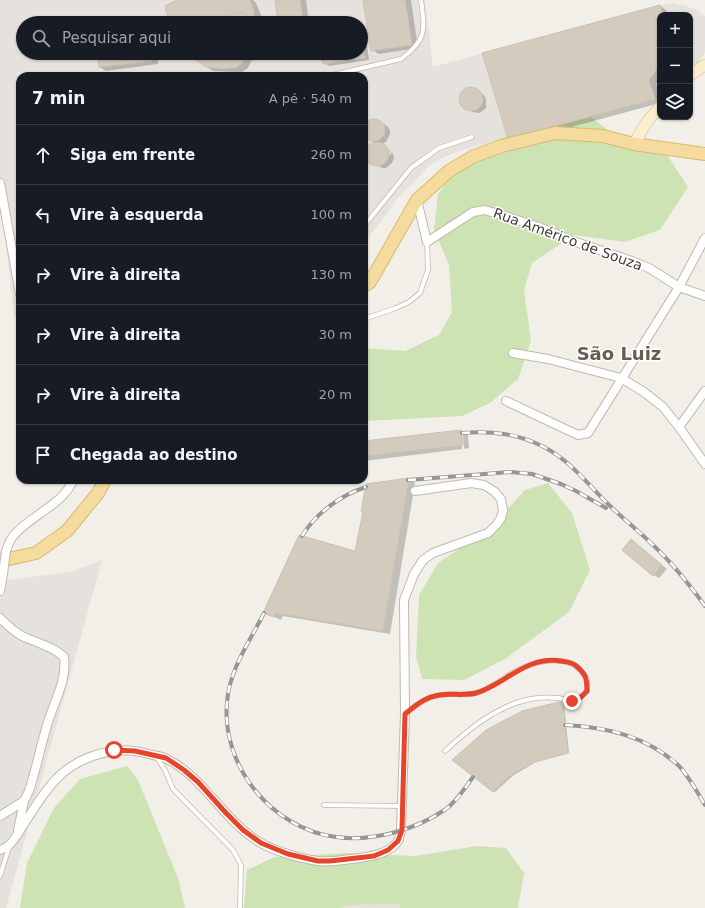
<!DOCTYPE html>
<html lang="pt">
<meta charset="utf-8">
<style>
:root{--surface:#171b24;--page:#20242c;--text:#f1f3f6;--muted:#9ea1a6;--line:#363941}
body{margin:0;font-family:"DejaVu Sans",sans-serif;background:var(--page);color:var(--text)}
.controls{position:absolute;right:12px;top:12px;display:grid;overflow:hidden;border-radius:8px;box-shadow:0 1px 3px #0004}
.controls button{width:36px;height:36px;display:grid;place-items:center;padding:0;border:0;border-bottom:1px solid var(--line);background:var(--surface);color:var(--text);font:20px sans-serif}
.stop{position:absolute;width:12px;height:12px;margin:-9px;border:3px solid #e7452b;border-radius:50%;background:#fff}
.stop.end{background:#e7452b;border-color:#fff;box-shadow:0 1px 4px #0008}
.list{margin:0;padding:0;list-style:none}
h2{display:flex;justify-content:space-between;align-items:center;height:52px;margin:0;padding:0 16px;font-size:17px}
h2 small{font-size:13px;font-weight:400;color:var(--muted)}
.list li{display:grid;grid-template-columns:26px 1fr auto;gap:12px;align-items:center;box-sizing:border-box;height:60px;padding:0 16px;border-top:1px solid var(--line)}
.list b{display:block;font-size:15px;white-space:nowrap}
.list em{font-size:13px;font-style:normal;color:var(--muted)}
.icon{flex:none;width:22px;height:22px;fill:none;stroke:currentColor;stroke-width:2;stroke-linecap:round;stroke-linejoin:round}
.map{position:relative;flex:none;width:705px;height:908px;overflow:hidden}
.search{position:absolute;background:var(--surface);box-shadow:0 1px 3px #0004;left:16px;top:16px;width:352px;height:44px;display:flex;align-items:center;gap:10px;box-sizing:border-box;padding:0 14px;border-radius:22px;color:var(--muted);font-size:15px}
.panel{position:absolute;background:var(--surface);box-shadow:0 1px 3px #0004;left:16px;top:72px;width:352px;height:412px;border-radius:12px}
.map>svg:first-child{display:block}
.industrial{fill:#e5e1dd;fill-rule:evenodd}
.green{fill:#cee3b4}
.shadow{fill:#0003}
.building{fill:#d3cbbe;stroke:#cdc2b2}
.lines{fill:none;stroke-linecap:round;stroke-linejoin:round}
.lane-casing{stroke:#c0baae;stroke-width:5.5}
.street-casing{stroke:#c0baae;stroke-width:10}
.secondary-casing{stroke:#cec19b;stroke-width:12}
.primary-casing{stroke:#d9b86f;stroke-width:14}
.lane{stroke:#fff;stroke-width:4}
.street{stroke:#fff;stroke-width:8}
.secondary{stroke:#faeecb;stroke-width:11}
.primary{stroke:#f5dc9e;stroke-width:12}
.rail-casing{stroke:#969696;stroke-width:4}
.rail{stroke:#fff;stroke-width:2.5;stroke-dasharray:8;stroke-linecap:butt}
.street-bridge-casing{stroke:#c0baae;stroke-width:10;stroke-linecap:butt}
.street-bridge{stroke:#fff;stroke-width:8}
.route{stroke:#e7452b;stroke-width:5}
.labels{text-anchor:middle;dominant-baseline:central;stroke-width:3;stroke-linejoin:round;paint-order:stroke}
.street-label{font-size:14px;fill:#454037;stroke:#fff}
.district-label{font-size:18px;font-weight:bold;fill:#675d4f;stroke:#fff}
</style>
<div class="map">
<svg width="705" height="908" viewBox="0 0 705 908">
<rect width="100%" height="100%" fill="#f2efe8"/>
<g class="industrial">
<path d="M0 0H425L433 67 660 5 674 3 693 8 705 16V52L699 62 690 70V15H660V95L655 99 462 150 444 157 429 166 398 198 368 238 364 239V76H20V316L14 317 0 183ZM23 23H361V53H23Z"/>
<polygon points="102,560 6,908 0,908 0,581 70,572"/>
<polygon points="398,904 401,908 340,908 350,905"/>
</g>
<g class="green">
<polygon points="547,116 591,117 621,140 666,153 688,187 660,230 625,242 574,235 532,263 524,290 531,341 518,379 490,403 462,416 364,421 364,348 405,351 439,335 452,312 449,265 434,230 438,194 455,170 487,145"/>
<polygon points="548,483 572,513 590,570 569,612 505,659 464,680 422,679 416,656 419,595 438,563 490,528 525,490"/>
<polygon points="127,766 138,780 178,878 185,908 20,908 27,863 54,808 80,779"/>
<polygon points="477,846 506,848 524,873 518,908 401,908 398,904 350,905 340,908 244,908 247,870 275,857 348,853 415,856"/>
</g>
<g class="shadow">
<polygon points="180,0 253,0 256,3 261,15 260,23 170,23"/>
<polygon points="276,0 306,0 309,23 279,23"/>
<polygon points="364,0 411,0 418,48 379,54 372,50"/>
<polygon points="660,6 666,10 668,15 660,15 660,79 656,84 660,98 660,103 516,142"/>
<polygon points="361,36 366,39 369,60 329,66 324,63 322,53 361,53"/>
<polygon points="98,53 157,53 158,64 106,71 100,67"/>
<polygon points="187,53 255,53 248,68 242,72 213,71"/>
<polygon points="283,53 313,53 313,57 290,60 283,56"/>
<polygon points="470,88 474,89 480,92 484,95 486,99 486,108 480,113 472,112 461,103 461,96 465,90"/>
<polygon points="373,120 378,120 387,126 390,130 390,134 386,142 382,144 384,146 390,155 392,154 388,148 393,154 394,158 392,163 386,168 382,168 369,161 367,167 364,168 364,152 367,158 369,157 365,149 368,151 372,145 376,144 367,138 364,142 364,128 366,123"/>
<polygon points="461,431 468,435 469,448 464,449 463,434 461,434 462,449 364,461 364,443"/>
<polygon points="409,479 415,483 390,634 283,616 281,620 264,612 356,552"/>
<polygon points="632,540 667,569 659,578 654,575"/>
<polygon points="563,702 564,703 569,753 536,762 514,775 495,792 453,760"/>
</g>
<g class="building">
<polygon points="177,0 250,0 254,11 254,23 169,23 165,6"/>
<polygon points="275,0 300,0 303,23 278,23"/>
<polygon points="363,0 405,0 412,45 371,51"/>
<polygon points="660,5 663,15 660,15 660,65 649,80 655,99 508,139 482,53"/>
<polygon points="237,12 242,12 247,15 249,19 250,23 227,23 229,16"/>
<polygon points="147,21 147,23 120,23"/>
<polygon points="361,35 365,58 323,64 321,53 361,53"/>
<polygon points="97,53 151,53 152,61 99,67"/>
<polygon points="185,53 247,53 241,64 235,68 223,69 206,67"/>
<polygon points="282,53 307,53 307,54 282,56"/>
<circle cx="471" cy="99" r="12"/>
<circle cx="374" cy="130" r="11"/>
<circle cx="377" cy="154" r="12"/>
<polygon points="364,149 366,156 364,161"/>
<polygon points="461,430 463,445 364,456 364,441"/>
<polygon points="409,478 383,631 276,613 273,617 263,613 299,535 355,551 363,512 361,512 366,484"/>
<polygon points="631,539 662,565 653,576 622,550"/>
<polygon points="563,701 568,753 535,762 512,774 493,792 452,760 486,730 522,711"/>
</g>
<g class="lines">
<g class="lane-casing">
<g id="lane">
<path d="M328 76 401 59C427 40 425 30 421 0"/>
<polyline points="364,226 411,168 439,148 472,137"/>
<polyline points="364,319 396,308 409,302 420,293 428,270 427,242"/>
<path d="M405 714C416 705 426 697 440 695 452 693 464 696 476 693 493 688 506 675 522 668 539 660 569 655 582 672 583 674 586 677 587 679 588 683 587 688 587 691 583 695 578 701 571 701 568 701 563 699 559 698 548 697 537 697 526 700 494 708 468 730 445 751"/>
<polyline points="156,756 165,770 173,789 233,850 241,865 240,908"/>
<polyline points="324,805 402,806"/>
<polyline points="0,876 9,847"/>
</g>
</g>
<g class="street-casing">
<g id="street">
<polyline points="0,183 20,294"/>
<polyline points="417,200 427,242 473,212 485,210 539,227 570,240 632,261 649,268 679,287 705,296"/>
<polyline points="513,353 548,359 621,378 644,392 663,407 679,427 705,464"/>
<polyline points="506,401 578,435 588,433 679,287 705,238"/>
<polyline points="679,427 705,391"/>
<path d="M6 551C8 546 10 539 14 535 31 515 63 505 73 480"/>
<polyline points="0,591 3,574"/>
<path d="M0 618C7 625 13 631 22 636 37 643 52 646 64 657 67 679 56 698 49 719 41 743 37 767 29 791L24 801 0 816"/>
<polyline points="18,830 24,801"/>
<path d="M0 850C3 849 6 848 8 846 13 843 20 830 24 824 49 785 64 759 113 751 125 749 138 751 149 754 155 756 162 756 167 759 205 778 224 822 261 843 274 851 302 859 318 861 332 863 347 859 360 858 373 856 390 853 398 841 400 839 400 833 401 830L405 714 404 600 414 574 423 560 433 553 488 533 497 524 501 518 503 510 501 499 495 492 484 485 471 483 415 491"/>
</g>
</g>
<g class="secondary-casing">
<g id="secondary">
<polyline points="690,75 705,65"/>
<polyline points="634,144 646,123 660,107"/>
</g>
</g>
<g class="primary-casing">
<g id="primary">
<polyline points="364,286 370,282 417,200 449,171 474,156 502,146 555,133 603,136 634,144 705,154"/>
<polyline points="0,561 36,553 67,531 98,493 105,480"/>
</g>
</g>
<use href="#lane" class="lane"/>
<use href="#street" class="street"/>
<use href="#secondary" class="secondary"/>
<use href="#primary" class="primary"/>
<g class="rail-casing">
<g id="rail">
<path d="M462 433C491 431 517 433 544 447 569 460 587 483 607 503 622 518 639 531 654 546 673 564 689 584 705 606"/>
<polyline points="408,480 511,472 532,474 561,484 576,491 606,508"/>
<path d="M302 536C316 513 341 495 366 487"/>
<path d="M264 613C249 643 230 668 227 702 221 766 272 829 336 837 372 842 416 830 446 809 457 801 465 788 473 777"/>
<path d="M565 725C606 727 646 736 678 765 689 776 697 792 705 805"/>
</g>
</g>
<use href="#rail" class="rail"/>
<g class="street-bridge-casing">
<polyline id="street-bridge" points="3,574 6,551"/>
</g>
<use href="#street-bridge" class="street-bridge"/>
</g>
<g class="lines">
<path class="route" d="M114 750 135 751 166 758 184 770 198 782 226 813 243 830 261 843 288 854 318 861H330L374 856 388 850 398 841 402 830 405 714C416 705 425 697 440 695 451 693 464 696 476 693 504 685 527 655 561 661 566 662 571 662 575 665 586 674 587 678 587 691L580 698 572 701"/>
</g>
<g class="labels">
<g class="street-label">
<text transform="translate(568 239) rotate(20)">Rua Américo de Souza</text>
</g>
<g class="district-label">
<text x="619" y="353">São Luiz</text>
</g>
</g>
</svg>
<div class="controls">
<button>+</button>
<button>−</button>
<button><svg class="icon" aria-label="layers" viewBox="0 0 24 24"><path d="M12 4l9 5-9 5-9-5zM3 14l9 5 9-5"/></svg></button>
</div>
<div class="stop" style="left:114px;top:750px"></div>
<div class="stop end" style="left:572px;top:701px"></div>
<div class="search"><svg class="icon" aria-label="search" viewBox="0 0 24 24"><circle cx="10" cy="10" r="6"/><path d="M15 15l6 6"/></svg>Pesquisar aqui</div>
<section class="panel">
<h2>7 min<small>A pé · 540 m</small></h2>
<ul class="list">
<li><svg class="icon" aria-label="ahead" viewBox="0 0 24 24"><path d="M12 20V5M6 11l6-6 6 6"/></svg><div><b>Siga em frente</b></div><em>260 m</em></li>
<li><svg class="icon" aria-label="left" viewBox="0 0 24 24"><path d="M17 20v-9H6M10 6l-5 5 5 5"/></svg><div><b>Vire à esquerda</b></div><em>100 m</em></li>
<li><svg class="icon" aria-label="right" viewBox="0 0 24 24"><path d="M7 20v-9h11M14 6l5 5-5 5"/></svg><div><b>Vire à direita</b></div><em>130 m</em></li>
<li><svg class="icon" aria-label="right" viewBox="0 0 24 24"><path d="M7 20v-9h11M14 6l5 5-5 5"/></svg><div><b>Vire à direita</b></div><em>30 m</em></li>
<li><svg class="icon" aria-label="right" viewBox="0 0 24 24"><path d="M7 20v-9h11M14 6l5 5-5 5"/></svg><div><b>Vire à direita</b></div><em>20 m</em></li>
<li><svg class="icon" aria-label="arrive" viewBox="0 0 24 24"><path d="M6 21V4h12l-3 4 3 4H6"/></svg><div><b>Chegada ao destino</b></div></li>
</ul>
</section>
</div>
